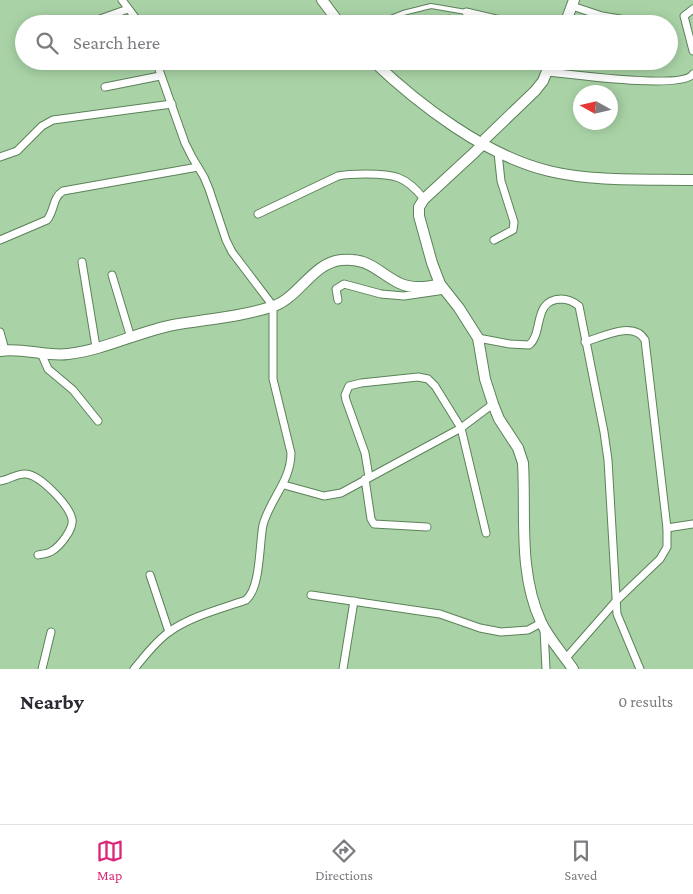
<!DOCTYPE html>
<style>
:root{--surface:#fff;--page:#f2f2f3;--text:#2b2b33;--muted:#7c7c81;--line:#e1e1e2;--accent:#db2777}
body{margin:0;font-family:"Crimson Pro",serif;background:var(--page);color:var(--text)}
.compass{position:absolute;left:573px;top:85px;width:45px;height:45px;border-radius:50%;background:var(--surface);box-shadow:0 2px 12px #0003;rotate:278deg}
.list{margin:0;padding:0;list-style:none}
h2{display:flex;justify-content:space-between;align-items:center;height:65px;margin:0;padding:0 20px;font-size:21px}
h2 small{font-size:16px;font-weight:400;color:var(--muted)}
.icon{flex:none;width:28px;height:28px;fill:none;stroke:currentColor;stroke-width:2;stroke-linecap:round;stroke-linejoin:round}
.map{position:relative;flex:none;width:693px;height:669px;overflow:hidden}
.search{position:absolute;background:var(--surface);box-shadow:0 2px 12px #0003;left:15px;right:15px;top:15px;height:55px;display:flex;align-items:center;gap:12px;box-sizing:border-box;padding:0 18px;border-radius:28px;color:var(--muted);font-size:19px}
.sheet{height:155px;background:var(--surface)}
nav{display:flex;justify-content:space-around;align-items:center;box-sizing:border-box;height:70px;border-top:1px solid var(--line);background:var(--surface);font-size:14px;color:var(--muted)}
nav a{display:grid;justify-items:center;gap:2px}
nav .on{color:var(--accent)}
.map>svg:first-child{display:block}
.shadow{fill:#0003}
.building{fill:#a87ead;stroke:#5d3b62}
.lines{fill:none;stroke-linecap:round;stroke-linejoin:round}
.lane-casing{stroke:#5c8259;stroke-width:6}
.street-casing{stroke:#5c8259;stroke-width:9}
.secondary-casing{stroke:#5c8259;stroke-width:12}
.lane{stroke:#fff;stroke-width:4}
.street{stroke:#fff;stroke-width:7}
.secondary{stroke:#fff;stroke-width:10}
</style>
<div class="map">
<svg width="693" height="669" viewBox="0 0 693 669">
<rect width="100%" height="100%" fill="#a9d3a6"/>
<g class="shadow">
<polygon points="450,17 456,20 456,24 422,24"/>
<polygon points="408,61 436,61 414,67 408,64"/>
</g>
<polygon class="building" points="450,15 452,24 417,24"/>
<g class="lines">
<g class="lane-casing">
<polyline id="lane" points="375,24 403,13 431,6 466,12"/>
</g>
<g class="street-casing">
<g id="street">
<polyline points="122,0 140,24"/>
<polyline points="572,6 602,16 626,20"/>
<polyline points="693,9 684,16 693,51"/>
<polyline points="466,12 518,24"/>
<polyline points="86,24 128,9"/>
<path d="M548 72C569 74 683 90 693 74"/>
<polyline points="105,87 160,76"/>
<polyline points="0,157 17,151 42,126 53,120 172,104"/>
<path d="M258 214 338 176C347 174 356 174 366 174 394 174 406 176 424 199"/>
<path d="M0 240 47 220C55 210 52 198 63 191L198 167"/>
<polyline points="494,240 513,230 514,222 501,181 498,153"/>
<polyline points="82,262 96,347"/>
<polyline points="112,275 131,338"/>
<polyline points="338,300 336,289 344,284 381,294 404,296 445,290"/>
<polyline points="0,332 5,350"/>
<path d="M478 338 510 344 529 345C544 333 532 300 561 299 568 299 574 302 579 306L604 432 608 460 617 614 640 669"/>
<polyline points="41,353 48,369 73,390 98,421"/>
<polyline points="369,477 365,453 346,400 345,395 349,386 361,383 418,377 428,379 435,386 461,428 486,533"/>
<polyline points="365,479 371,519 374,524 427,527"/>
<path d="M0 481C9 480 17 473 26 474 40 475 69 505 72 519 74 529 60 546 52 551 48 554 42 554 38 555"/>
<polyline points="284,485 324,496 341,493 461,428 493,404"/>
<polyline points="667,528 693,524"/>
<polyline points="150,575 169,632"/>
<polyline points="311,595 440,614 480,628 501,632 528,630 541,623"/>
<polyline points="544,629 546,669"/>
<path d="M566 658 616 601 660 559 667 547V528L645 340C634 320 602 337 585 342"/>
<polyline points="42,669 51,632"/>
<path d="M134 669C145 656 155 642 169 632 191 616 221 609 246 600 261 587 259 545 263 525 270 499 291 481 291 453L273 379V306L232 252 226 240 209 189 204 177 192 157 185 143 156 61"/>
<polyline points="343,669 354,601"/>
</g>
</g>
<g class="secondary-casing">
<g id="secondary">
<polyline points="322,0 340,24"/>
<polyline points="565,24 574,0"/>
<path d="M373 61C419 105 486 156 549 171 594 182 647 179 693 180"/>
<path d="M551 61 543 81 535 91 485 139 483 144 475 152 424 199 419 207V216L432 263 440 284 459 308 478 338 485 379 493 404 499 419 518 448 523 463C526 516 518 572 541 622 549 639 563 654 573 669"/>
<path d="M0 351C22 347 46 357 68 354 104 350 138 332 173 325 207 319 241 317 274 306 299 297 313 263 341 260 369 257 377 272 399 283 411 289 428 287 440 284"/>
</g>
</g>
<use href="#lane" class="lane"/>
<use href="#street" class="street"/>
<use href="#secondary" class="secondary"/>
</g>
</svg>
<svg class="compass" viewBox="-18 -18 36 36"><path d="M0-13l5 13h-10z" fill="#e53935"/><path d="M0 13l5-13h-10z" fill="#7c7c81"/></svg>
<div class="search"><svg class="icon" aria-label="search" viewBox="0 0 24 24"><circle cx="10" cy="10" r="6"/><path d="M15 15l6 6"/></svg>Search here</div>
</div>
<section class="sheet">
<h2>Nearby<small>0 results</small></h2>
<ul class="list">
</ul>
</section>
<nav>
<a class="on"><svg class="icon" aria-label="map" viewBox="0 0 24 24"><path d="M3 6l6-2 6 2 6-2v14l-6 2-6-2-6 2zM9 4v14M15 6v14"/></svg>Map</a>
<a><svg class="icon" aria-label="directions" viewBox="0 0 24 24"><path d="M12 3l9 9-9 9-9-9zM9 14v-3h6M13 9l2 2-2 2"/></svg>Directions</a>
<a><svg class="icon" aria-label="saved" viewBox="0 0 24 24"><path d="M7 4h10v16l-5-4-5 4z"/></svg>Saved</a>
</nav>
